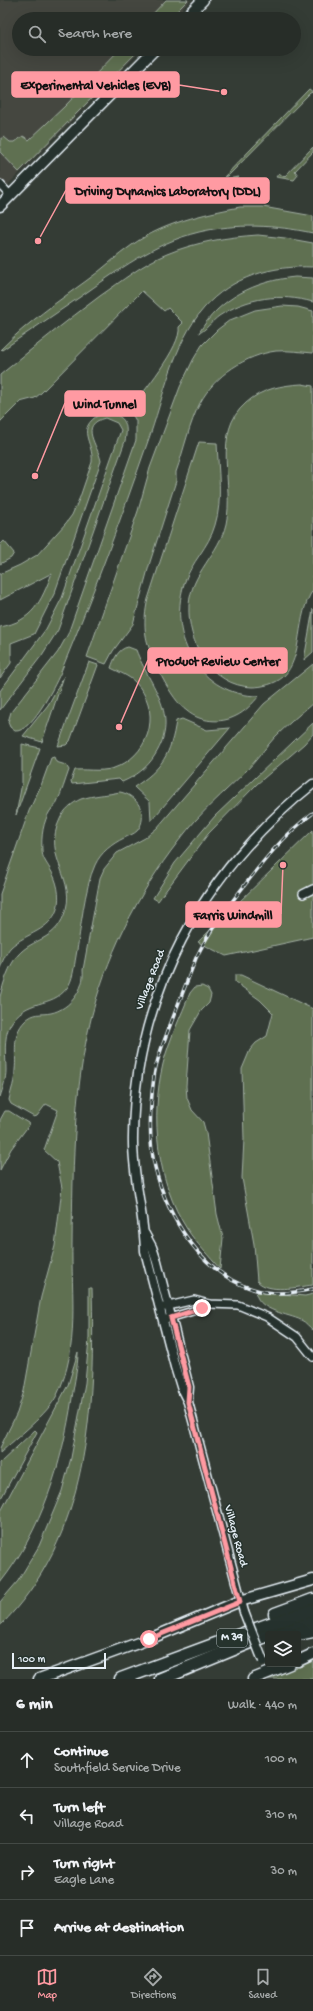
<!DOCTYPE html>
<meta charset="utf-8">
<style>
:root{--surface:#272d28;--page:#2f3530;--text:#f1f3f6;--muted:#a4a8a8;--line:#434945;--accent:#ff9aa2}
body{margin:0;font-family:"Gochi Hand",sans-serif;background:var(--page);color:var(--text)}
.controls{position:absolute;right:12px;bottom:12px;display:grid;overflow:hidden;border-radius:4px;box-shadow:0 4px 16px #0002}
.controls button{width:36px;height:36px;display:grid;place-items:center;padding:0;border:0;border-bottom:1px solid var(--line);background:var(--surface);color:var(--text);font:20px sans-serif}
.scale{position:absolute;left:12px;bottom:10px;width:94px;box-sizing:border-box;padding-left:4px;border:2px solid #e8f1f8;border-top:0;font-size:11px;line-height:14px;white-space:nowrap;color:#e8f1f8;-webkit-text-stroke:3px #26332d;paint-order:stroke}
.stop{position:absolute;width:12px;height:12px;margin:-9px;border:3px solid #ff9aa2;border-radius:50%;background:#fff}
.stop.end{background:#ff9aa2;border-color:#fff;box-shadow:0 1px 4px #0008}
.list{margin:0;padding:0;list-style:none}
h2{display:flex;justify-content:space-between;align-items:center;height:52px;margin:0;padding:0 16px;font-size:17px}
h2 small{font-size:13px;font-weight:400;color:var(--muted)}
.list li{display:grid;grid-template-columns:26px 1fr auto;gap:12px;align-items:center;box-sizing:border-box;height:56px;padding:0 16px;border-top:1px solid var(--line)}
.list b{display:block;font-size:15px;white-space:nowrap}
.list p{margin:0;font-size:13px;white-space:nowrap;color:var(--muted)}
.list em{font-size:13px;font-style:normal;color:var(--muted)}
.icon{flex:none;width:22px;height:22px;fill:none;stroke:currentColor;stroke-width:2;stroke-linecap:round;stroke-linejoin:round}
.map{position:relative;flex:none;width:313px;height:1679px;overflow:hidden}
.search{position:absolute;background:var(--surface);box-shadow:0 4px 16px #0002;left:12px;right:12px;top:12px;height:44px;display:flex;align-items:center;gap:10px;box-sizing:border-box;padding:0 14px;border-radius:22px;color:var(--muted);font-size:15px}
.sheet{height:276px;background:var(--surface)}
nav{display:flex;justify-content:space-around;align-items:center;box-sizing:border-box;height:56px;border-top:1px solid var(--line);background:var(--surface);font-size:11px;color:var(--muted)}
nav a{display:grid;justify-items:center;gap:2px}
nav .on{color:var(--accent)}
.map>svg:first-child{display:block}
.built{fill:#44463f}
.green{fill:#5e6f51;stroke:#a3b0a4}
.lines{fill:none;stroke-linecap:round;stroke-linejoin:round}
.minor-casing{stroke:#e8f1f8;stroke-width:10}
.tertiary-casing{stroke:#e8f1f8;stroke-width:11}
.secondary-casing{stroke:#e8f1f8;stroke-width:13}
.motorway-casing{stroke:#e8f1f8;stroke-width:15}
.minor{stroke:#26332d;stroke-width:7}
.tertiary{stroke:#26332d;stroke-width:8}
.secondary{stroke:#26332d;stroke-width:10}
.motorway{stroke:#26332d;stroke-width:12}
.rail-casing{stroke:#e8f1f8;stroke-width:3.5}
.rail{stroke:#26332d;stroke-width:2;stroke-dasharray:6;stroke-linecap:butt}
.tertiary-bridge-casing{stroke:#e8f1f8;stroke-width:11;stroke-linecap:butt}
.tertiary-bridge{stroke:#26332d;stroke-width:8}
.route{stroke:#ff9aa2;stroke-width:5}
.labels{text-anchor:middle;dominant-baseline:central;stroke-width:3;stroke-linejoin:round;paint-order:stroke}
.shield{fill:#26332d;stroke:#aeb8bb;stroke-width:1}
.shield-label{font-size:11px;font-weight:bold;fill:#e8f1f8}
.street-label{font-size:12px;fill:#e8f1f8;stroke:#26332d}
.leader{fill:none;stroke:#ff9aa2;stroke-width:1.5}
.callout-dot{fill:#ff9aa2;stroke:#26332d;stroke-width:1.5}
.callout{fill:#ff9aa2;stroke:#ff9aa2;stroke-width:1.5}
.callout-label{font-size:13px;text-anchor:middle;font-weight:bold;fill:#111}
</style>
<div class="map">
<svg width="313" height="1679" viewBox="0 0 313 1679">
<rect width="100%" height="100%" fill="#343c35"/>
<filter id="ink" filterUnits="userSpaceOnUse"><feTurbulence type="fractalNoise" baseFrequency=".025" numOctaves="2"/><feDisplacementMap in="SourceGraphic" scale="8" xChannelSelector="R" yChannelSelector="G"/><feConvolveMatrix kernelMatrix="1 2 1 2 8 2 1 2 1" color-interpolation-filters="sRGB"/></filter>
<g filter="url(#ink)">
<polygon class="built" points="0,0 191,0 172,19 19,19 19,49 142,49 0,193"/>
<g class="green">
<polygon points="166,0 188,0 169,19 148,19"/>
<polygon points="120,49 140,49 19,172 0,152 0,140 4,137 10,142 15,142 23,136 29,140 65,106"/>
<polygon points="309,89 313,92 310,93 228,176 224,177"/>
<polygon points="313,147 313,152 295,171 298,175 294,180 276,177 279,173 284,177"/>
<path d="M239 177C231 185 235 189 241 194L224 195 222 183 226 182V179Z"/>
<path d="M240 207H263L313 216V233C275 225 237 223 199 232 154 243 117 271 80 297 54 315 28 332 2 350L1 349C27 323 57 302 86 281 102 270 116 256 132 245 163 223 203 214 240 207Z"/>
<path d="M258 235 285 238 313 243V267C272 265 231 277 204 308 172 345 164 397 148 441 121 519 92 597 60 674 54 687 31 733 15 731L10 727 8 722 11 712 58 652 68 634 136 440V421L130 410C142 393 182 346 179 327L183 323 168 308 164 311 142 291 41 393 35 398 20 402 0 422V375C33 348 66 321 100 296 122 281 142 264 167 254 196 242 227 237 258 235Z"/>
<path d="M295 277 313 278V302C280 293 248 297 219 316 212 321 205 331 199 333 219 298 256 281 295 277Z"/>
<path d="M282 306 298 307 313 311V353C301 352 288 350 276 351 246 355 215 375 200 403 189 424 184 450 176 472V481L150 562 133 624 113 651 106 664 87 657 138 511 150 468 180 387 193 360 202 345 217 330 230 320 255 310Z"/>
<path d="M302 384 313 386V590C295 616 304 657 283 677 275 684 262 687 252 687 211 686 187 643 189 605 191 573 219 554 226 524 235 484 211 433 246 403 261 389 282 385 302 384Z"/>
<path d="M100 414C120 412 130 419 125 441L58 630 42 655 0 710V691L46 629 62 598 121 430 117 423 105 418C78 425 98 445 101 461L55 592 34 634 11 643V663L0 678V627C33 621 41 602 52 573L0 600V574L20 565 37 555 66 523 72 515 80 497 92 462C94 441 74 430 100 414Z"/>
<path d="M199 442 217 443C218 469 223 500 215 525 209 547 191 562 184 584 167 638 201 696 259 696 253 703 245 712 236 716 221 724 200 722 187 711 171 700 149 655 146 636 144 624 145 611 148 599Z"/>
<polygon points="4,541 14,553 11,558 0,564 0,545"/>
<polygon points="313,609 313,652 304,660"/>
<path d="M128 647 136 650C150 687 181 714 155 755 147 768 136 776 122 782L119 779 72 784 71 781 75 770C89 769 105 773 119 766 152 751 161 708 135 682 129 676 119 672 111 668 114 659 118 649 128 647Z"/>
<polygon points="89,662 98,665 70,741 66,745 58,746"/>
<path d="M313 664V703C300 714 287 725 275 737 265 748 257 760 247 770 230 787 211 803 195 821 150 873 116 934 96 1000 73 1079 73 1162 72 1243 71 1294 80 1348 57 1395 48 1414 16 1438 0 1453V1448L17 1413 24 1391 41 1297 55 1246 62 1188 57 1162 44 1150 58 1110 46 1104 37 1116 34 1117 11 1104 9 1100C11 1090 15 1081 15 1070 17 1053 11 1035 25 1021 34 1012 41 1015 51 1013 70 1009 85 989 83 970L100 878 104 869 117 853 145 838 157 828 264 704Z"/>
<polygon points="64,676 42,742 23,736 48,705"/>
<path d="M182 719 207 730 230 728 151 821 150 802 134 787C162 769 171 754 176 721Z"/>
<polygon points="313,723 313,734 304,744 257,784 208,834 158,901 153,898 175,863 215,816"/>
<polygon points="22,744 40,748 16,815 22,783"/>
<path d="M54 757 56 762 66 765 69 770C65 781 62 792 57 802 56 806 52 808 50 811 43 822 41 837 42 850 42 858 46 862 50 869 57 880 61 896 57 909 50 931 26 933 11 947 6 952 2 962 0 969V894L29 811 42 783 51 758Z"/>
<path d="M120 792C137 795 150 815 137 831 134 834 128 836 124 838 112 844 101 852 95 865 84 889 81 929 76 956 74 967 73 980 67 988 51 1009 26 997 10 1025 3 1038 6 1056 6 1070 6 1079 3 1088 0 1097 0 1073 0 1050 0 1027 0 1018 0 1006 0 997 3 984 9 965 18 955 33 938 54 941 64 915 79 879 41 858 60 819 64 810 72 803 81 799 93 795 107 795 120 792Z"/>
<polygon points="313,830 313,937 226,956 198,942"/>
<path d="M235 975H241L313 1009V1285C296 1287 270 1294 257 1281L254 1244 242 1178 244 1139 242 1069 250 1050 256 1043 267 1036 273 1013 260 1000 235 982Z"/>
<path d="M202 986 208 989 211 995 209 1003 201 1011 190 1030 186 1086 187 1098 192 1110 203 1122 206 1133 217 1214 223 1238 220 1269C209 1256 196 1243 187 1229 157 1182 150 1118 163 1064 169 1040 181 1016 190 993L195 987Z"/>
<polygon points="5,1111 9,1111 28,1123 29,1125 11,1149 0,1170 0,1120"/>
<path d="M89 1288H92C95 1407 90 1537 0 1626V1602L18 1581 39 1546 62 1491 71 1458 85 1383 89 1339Z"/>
<path d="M258 1292 305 1296 313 1294V1330C309 1327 306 1322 301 1320 288 1314 260 1311 256 1294Z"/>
<path d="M78 1352C78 1367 74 1383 72 1398 62 1464 42 1530 0 1583V1513L68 1385Z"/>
<polygon points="35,1430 37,1432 0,1500 0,1463"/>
<polygon points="313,1661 313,1679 266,1679"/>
</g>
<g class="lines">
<g class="minor-casing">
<g id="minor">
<polyline points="0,184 10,195"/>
<polyline points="303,894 313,889"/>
<polyline points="160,1308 194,1300 209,1304 238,1305 267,1317 297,1337 313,1357"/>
<polyline points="166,1319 203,1308 209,1304"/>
</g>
</g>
<g class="tertiary-casing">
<g id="tertiary">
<polyline points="145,1234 152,1247 157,1262 189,1387 188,1400"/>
<path d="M244 1612 188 1402 182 1390 175 1367 145 1251C144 1212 132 1175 133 1137 134 994 202 872 313 784"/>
</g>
</g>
<g class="secondary-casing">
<g id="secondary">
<polyline points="184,19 203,0"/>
<polyline points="0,206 155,49"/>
<polyline points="298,1661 313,1654"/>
<polyline points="39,1679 149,1639 240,1601 313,1580"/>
<polyline points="253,1679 290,1664"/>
</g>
</g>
<g class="motorway-casing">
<g id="motorway">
<polyline points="275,1614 313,1600"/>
<polyline points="271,1634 313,1619"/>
<polyline points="298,1634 313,1631"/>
<polyline points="121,1679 270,1624 313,1610"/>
<polyline points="161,1679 268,1635"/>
</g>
</g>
<use href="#minor" class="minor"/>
<use href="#tertiary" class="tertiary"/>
<use href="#secondary" class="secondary"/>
<use href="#motorway" class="motorway"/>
<g class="rail-casing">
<path id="rail" d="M313 813C285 834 265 859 244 886 226 909 209 931 196 958 187 981 178 1005 169 1028 163 1044 156 1060 154 1077 150 1106 148 1139 155 1167 167 1217 202 1274 253 1289 271 1295 295 1293 313 1289"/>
</g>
<use href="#rail" class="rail"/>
<g class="tertiary-bridge-casing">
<polyline id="tertiary-bridge" points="244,1612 263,1661"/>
</g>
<use href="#tertiary-bridge" class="tertiary-bridge"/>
</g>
</g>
<g class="lines" filter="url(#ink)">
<polyline class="route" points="149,1639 240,1602 188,1402 189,1387 171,1318 202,1308"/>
</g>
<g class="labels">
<rect class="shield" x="217" y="1629" width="30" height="18" rx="3"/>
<g class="shield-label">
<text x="232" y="1638">M 39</text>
</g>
<g class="street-label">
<text transform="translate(151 980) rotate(-69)">Village Road</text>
<text transform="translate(235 1536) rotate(75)">Village Road</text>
</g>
</g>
<path class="leader" d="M224 92L179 85M38 241L66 190M35 476L65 403M119 727L148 660M283 865L281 914"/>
<g class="callout-dot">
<circle cx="224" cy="92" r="4"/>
<circle cx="38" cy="241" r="4"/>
<circle cx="35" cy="476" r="4"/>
<circle cx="119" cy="727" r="4"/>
<circle cx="283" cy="865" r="4"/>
</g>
<g class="callout">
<rect x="12" y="72" width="167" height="25" rx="4"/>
<rect x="66" y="178" width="203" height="25" rx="4"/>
<rect x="65" y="391" width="80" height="25" rx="4"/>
<rect x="148" y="648" width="139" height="25" rx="4"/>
<rect x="186" y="902" width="95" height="25" rx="4"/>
</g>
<g class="callout-label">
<text x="96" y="89">Experimental Vehicles (EVB)</text>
<text x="168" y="195">Driving Dynamics Laboratory (DDL)</text>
<text x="105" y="408">Wind Tunnel</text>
<text x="218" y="665">Product Review Center</text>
<text x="233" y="919">Farris Windmill</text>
</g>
</svg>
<div class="controls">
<button><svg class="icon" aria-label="layers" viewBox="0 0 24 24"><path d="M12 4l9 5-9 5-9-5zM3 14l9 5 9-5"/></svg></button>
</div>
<div class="scale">100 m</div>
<div class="stop" style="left:149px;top:1639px"></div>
<div class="stop end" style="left:202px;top:1308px"></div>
<div class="search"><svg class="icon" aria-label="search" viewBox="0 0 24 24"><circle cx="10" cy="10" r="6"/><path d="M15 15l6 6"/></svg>Search here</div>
</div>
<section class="sheet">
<h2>6 min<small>Walk · 440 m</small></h2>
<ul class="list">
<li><svg class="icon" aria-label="ahead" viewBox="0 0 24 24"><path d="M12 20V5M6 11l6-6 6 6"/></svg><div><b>Continue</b><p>Southfield Service Drive</p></div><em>100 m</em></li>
<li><svg class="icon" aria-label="left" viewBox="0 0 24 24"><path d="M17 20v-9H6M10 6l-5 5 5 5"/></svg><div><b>Turn left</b><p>Village Road</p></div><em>310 m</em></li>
<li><svg class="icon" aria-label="right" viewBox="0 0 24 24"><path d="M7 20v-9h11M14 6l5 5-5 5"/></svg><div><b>Turn right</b><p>Eagle Lane</p></div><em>30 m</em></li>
<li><svg class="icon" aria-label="arrive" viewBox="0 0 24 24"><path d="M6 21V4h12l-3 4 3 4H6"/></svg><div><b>Arrive at destination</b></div></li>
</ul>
</section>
<nav>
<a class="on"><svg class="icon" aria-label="map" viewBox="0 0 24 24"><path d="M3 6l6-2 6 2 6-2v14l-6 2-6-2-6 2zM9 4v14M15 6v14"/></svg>Map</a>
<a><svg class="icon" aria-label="directions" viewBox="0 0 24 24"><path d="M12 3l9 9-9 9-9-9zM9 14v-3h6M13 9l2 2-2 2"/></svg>Directions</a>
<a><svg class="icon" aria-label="saved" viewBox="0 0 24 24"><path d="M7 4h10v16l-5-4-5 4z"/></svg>Saved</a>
</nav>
